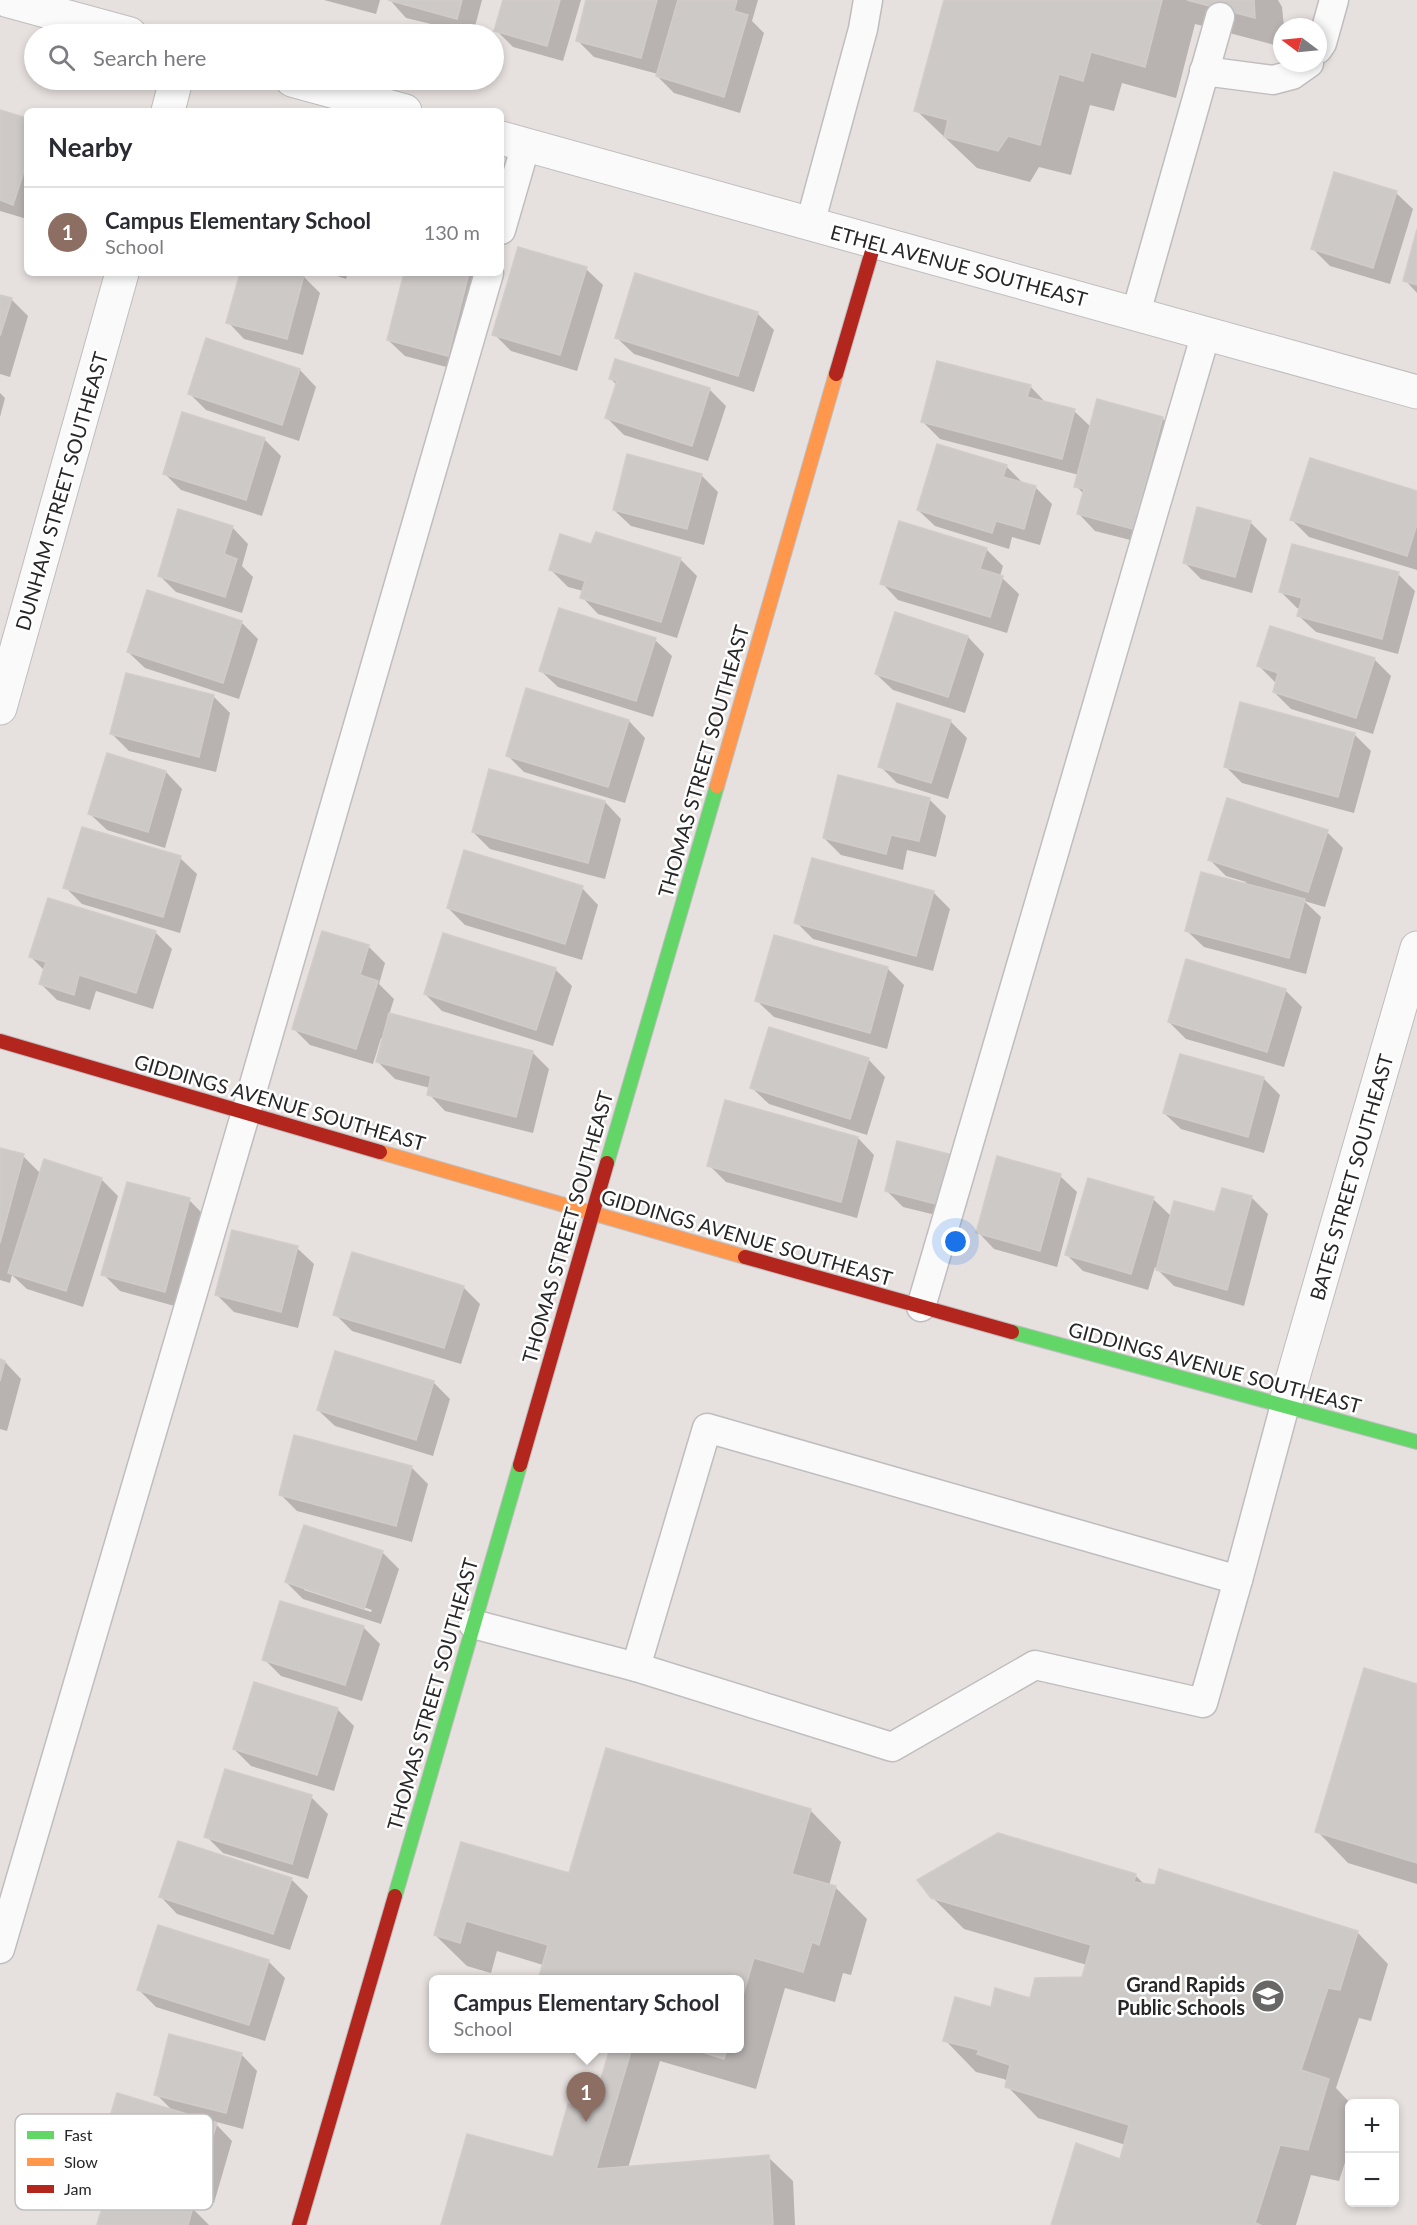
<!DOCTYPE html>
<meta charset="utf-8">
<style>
:root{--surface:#fff;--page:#f2f2f3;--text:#2b2b33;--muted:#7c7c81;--line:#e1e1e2;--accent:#db2777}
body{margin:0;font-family:Lato,sans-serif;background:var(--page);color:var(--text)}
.controls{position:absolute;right:18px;bottom:18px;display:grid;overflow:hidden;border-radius:9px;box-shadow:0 3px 9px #0003}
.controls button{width:54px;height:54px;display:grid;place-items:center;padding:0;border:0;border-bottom:2px solid var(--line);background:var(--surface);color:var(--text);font:30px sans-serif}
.compass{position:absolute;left:1273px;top:18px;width:54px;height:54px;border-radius:50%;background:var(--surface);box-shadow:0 3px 9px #0003;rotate:286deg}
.you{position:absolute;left:956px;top:1242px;width:21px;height:21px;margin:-15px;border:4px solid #fff;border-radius:50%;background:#1a73e8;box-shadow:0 0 0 9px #1a73e833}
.badge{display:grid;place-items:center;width:39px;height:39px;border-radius:50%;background:var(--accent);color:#fff;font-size:20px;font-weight:700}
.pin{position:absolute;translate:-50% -50px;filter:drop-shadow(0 2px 3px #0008)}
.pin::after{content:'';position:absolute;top:32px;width:21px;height:18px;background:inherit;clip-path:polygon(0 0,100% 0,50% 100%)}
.popup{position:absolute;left:429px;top:1975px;width:315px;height:78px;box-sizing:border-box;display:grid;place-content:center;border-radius:9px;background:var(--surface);filter:drop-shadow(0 2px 4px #0005);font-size:20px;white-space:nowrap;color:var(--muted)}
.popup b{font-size:22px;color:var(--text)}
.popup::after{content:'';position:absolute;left:50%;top:100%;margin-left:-12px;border:12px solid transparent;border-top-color:var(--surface)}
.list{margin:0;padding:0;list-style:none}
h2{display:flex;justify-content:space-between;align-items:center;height:78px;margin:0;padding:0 24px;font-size:26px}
h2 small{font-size:20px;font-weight:400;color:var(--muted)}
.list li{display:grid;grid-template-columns:39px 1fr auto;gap:18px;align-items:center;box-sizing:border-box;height:90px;padding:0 24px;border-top:2px solid var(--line)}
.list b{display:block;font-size:22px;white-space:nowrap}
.list p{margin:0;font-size:20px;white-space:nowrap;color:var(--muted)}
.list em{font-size:20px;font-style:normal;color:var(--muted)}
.icon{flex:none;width:33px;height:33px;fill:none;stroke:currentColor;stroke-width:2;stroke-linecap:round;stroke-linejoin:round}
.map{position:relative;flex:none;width:1417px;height:2225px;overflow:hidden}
.search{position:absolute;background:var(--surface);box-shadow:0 3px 9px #0003;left:24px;top:24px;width:480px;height:66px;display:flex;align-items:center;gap:15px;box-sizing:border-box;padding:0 21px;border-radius:33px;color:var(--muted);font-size:22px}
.panel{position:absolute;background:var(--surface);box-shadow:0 3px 9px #0003;left:24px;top:108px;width:480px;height:168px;border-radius:9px}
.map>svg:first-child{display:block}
.shadow{fill:#0003;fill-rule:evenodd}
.building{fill:#ccc9c7;stroke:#d1ccca;stroke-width:1.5}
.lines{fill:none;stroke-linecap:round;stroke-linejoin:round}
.lane-casing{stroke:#bfbdbf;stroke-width:31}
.street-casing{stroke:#bfbdbf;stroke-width:35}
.fast-casing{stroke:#bfbdbf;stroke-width:16}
.slow-casing{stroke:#bfbdbf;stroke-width:16}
.jam-casing{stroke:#bfbdbf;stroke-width:16}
.lane{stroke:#fbfafa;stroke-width:28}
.street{stroke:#fbfafa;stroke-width:33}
.fast{stroke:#63d668;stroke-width:14}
.slow{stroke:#ff974d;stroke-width:14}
.jam{stroke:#b3261e;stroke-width:14}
.labels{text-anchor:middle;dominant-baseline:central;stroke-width:5;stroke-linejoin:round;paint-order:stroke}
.street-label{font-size:20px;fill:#272727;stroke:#fff}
.poi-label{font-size:20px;font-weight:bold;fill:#272727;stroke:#fff;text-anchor:end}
.key{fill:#fff;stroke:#bebebe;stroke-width:1.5}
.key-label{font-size:16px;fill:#272727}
</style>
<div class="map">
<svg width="1417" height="2225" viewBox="0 0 1417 2225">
<rect width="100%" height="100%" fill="#e6e0de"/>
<g class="shadow">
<polygon points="324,0 380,0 376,14"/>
<polygon points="390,0 482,0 473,34 406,18"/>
<polygon points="505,0 581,0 563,61 513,47 496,30"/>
<polygon points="588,0 758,0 752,21 764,33 740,113 674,93 657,76 658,74 594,57 577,40"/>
<polygon points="946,0 1278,0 1282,7 1284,27 1282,27 1282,47 1195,24 1176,98 1122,83 1114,111 1090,105 1071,175 1039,167 1030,182 977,168 916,110"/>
<polygon points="0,111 27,120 27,219 0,211"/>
<polygon points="1396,193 1413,209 1390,284 1330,266 1313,249"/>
<polygon points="1417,235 1417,293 1405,280"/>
<polygon points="586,269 603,285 577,371 511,351 494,334"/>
<polygon points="241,273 292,273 303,276 320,293 303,355 244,339 228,322"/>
<polygon points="328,273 348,273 346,279"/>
<polygon points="405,273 490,273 465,372 405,356 388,340"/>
<polygon points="0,297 11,299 28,316 10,377 0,374"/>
<polygon points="757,313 774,330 754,392 634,354 617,338"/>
<polygon points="207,340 300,370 316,387 299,441 206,410 189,393"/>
<polygon points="611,379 709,389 726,406 708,461 624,435 607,418 617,385"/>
<polygon points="1030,386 1047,404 1074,411 1091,427 1162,418 1179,435 1150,545 1095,531 1079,514 1084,494 1076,486 1079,475 940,439 923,422"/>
<polygon points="0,393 5,398 0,417"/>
<polygon points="264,439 281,456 262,516 181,490 165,474"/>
<polygon points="1006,466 1023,483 1035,487 1052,504 1040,545 1012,537 1009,549 935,526 918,510"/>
<polygon points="701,475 718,492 704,545 631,526 614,510"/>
<polygon points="1417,492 1417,570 1309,537 1292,520"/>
<polygon points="1250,522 1267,539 1252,593 1201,579 1184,562"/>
<polygon points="232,527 248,544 242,566 253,577 242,613 176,592 159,575"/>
<polygon points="986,549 1003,566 1000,576 1019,594 1007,633 898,600 882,583"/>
<polygon points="680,559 697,576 677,638 598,614 582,597 583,591 568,587 551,570"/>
<polygon points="1398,574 1415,591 1398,654 1316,632 1299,616 1301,609 1297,608 1280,591"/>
<polygon points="241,622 258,639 239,699 145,668 128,652"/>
<polygon points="968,637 984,654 965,713 893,690 876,674"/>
<polygon points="655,640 672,656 653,717 558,687 541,671"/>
<polygon points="1374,659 1391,676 1373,734 1291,709 1274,692 1276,683 1259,666"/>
<polygon points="527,690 629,721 645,738 625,803 524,772 508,756"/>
<polygon points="214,697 230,713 216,772 129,751 112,734"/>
<polygon points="950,721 967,738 948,799 897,783 880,766"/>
<polygon points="1354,734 1371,751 1354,813 1242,783 1225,766"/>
<polygon points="166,772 182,789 165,848 107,830 90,814"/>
<polygon points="929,799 946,816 936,857 907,850 903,870 841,855 824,838"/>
<polygon points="605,802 621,819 605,879 490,849 473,832"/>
<polygon points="1327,832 1343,848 1325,907 1304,901 1321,917 1306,974 1204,947 1187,931 1245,885 1246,882 1226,876 1209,859"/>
<polygon points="180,858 197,874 180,933 82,904 65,887"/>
<polygon points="582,888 598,905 582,960 465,925 448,908"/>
<polygon points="933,892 950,909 933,971 813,939 796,922"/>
<polygon points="155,932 172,949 153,1009 96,991 90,1010 57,1000 41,984 45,971 31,957"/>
<polygon points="368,946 385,963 379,984 394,999 389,1015 532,1052 549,1069 533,1133 445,1111 429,1094 430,1088 395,1079 378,1062 384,1039 381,1038 373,1064 310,1045 293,1028"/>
<polygon points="887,968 904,985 887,1049 774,1017 757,1001"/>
<polygon points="555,969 572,986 553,1046 442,1011 425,994"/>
<polygon points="1285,990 1302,1007 1284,1067 1186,1039 1169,1022"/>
<polygon points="770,1029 869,1060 885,1077 867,1135 769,1104 752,1088"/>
<polygon points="1263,1078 1280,1095 1264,1153 1181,1129 1164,1113"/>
<polygon points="858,1138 874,1155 857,1218 726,1182 709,1165"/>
<polygon points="899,1142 960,1221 903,1207 886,1190"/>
<polygon points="0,1150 23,1156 41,1174 101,1179 118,1196 83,1307 27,1289 12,1275 10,1283 0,1280"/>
<polygon points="1060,1176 1077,1192 1057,1267 994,1249 978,1232"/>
<polygon points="1251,1197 1268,1214 1244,1306 1174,1286 1155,1267 1148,1290 1083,1271 1066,1254 1153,1199 1171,1216 1216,1214"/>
<polygon points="189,1200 206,1217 182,1308 120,1291 103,1274"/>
<polygon points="297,1248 314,1264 298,1328 234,1312 217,1295"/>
<polygon points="463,1287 480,1304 461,1364 352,1331 335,1314"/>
<polygon points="0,1361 5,1362 21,1379 7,1431 0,1429"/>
<polygon points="433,1382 450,1399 433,1456 335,1426 318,1410"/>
<polygon points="411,1467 428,1484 412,1542 297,1511 280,1494"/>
<path d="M382 1552 399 1569 381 1624 303 1599 286 1582ZM304 1587 372 1610 371 1612 304 1590Z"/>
<polygon points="363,1627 380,1644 362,1701 281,1676 264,1659"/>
<polygon points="1417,1686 1417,1884 1348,1863 1317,1831"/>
<polygon points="337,1709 354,1726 334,1791 251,1766 234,1749"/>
<polygon points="311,1797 328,1814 308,1879 223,1853 206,1836"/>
<polygon points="810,1810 841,1842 829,1886 835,1887 867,1919 851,1975 843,1973 835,2002 785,1988 756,2089 660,2061 628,2168 768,2157 793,2181 795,2225 442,2225 554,2159 593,2112 611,2048 739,2048 739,1980 543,1965 497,1951 491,1973 467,1966 435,1935 462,1844 570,1875"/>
<polygon points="1135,1875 1145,1885 1357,1932 1388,1964 1371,2021 1359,2018 1336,2088 1351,2104 1350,2104 1350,2147 1339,2181 1311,2175 1296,2225 1053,2225 1121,2160 1126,2145 1038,2118 1007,2086 1008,2082 1004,2079 976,2072 945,2040 992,2009 1031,1999 1083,1978 1087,1965 964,1929 932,1897"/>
<polygon points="291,1879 308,1896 290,1950 177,1914 161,1897"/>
<polygon points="268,1961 285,1978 265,2041 156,2007 139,1990"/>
<polygon points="241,2054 257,2071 243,2129 213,2121 232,2141 214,2203 116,2173 99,2156 173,2111 156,2094"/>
<polygon points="192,2208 209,2225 98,2225"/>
</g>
<g class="building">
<polygon points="388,0 462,0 457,19"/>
<polygon points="503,0 560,0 547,46 494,31"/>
<polygon points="586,0 657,0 641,58 576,41"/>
<polygon points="678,0 737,0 734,11 748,15 724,97 656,76"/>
<polygon points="944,0 1162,0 1145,67 1091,52 1083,81 1059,74 1040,145 1008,136 998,151 944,137 948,120 914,111"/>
<polygon points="1187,0 1254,0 1255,18"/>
<polygon points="0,110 27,118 27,162 13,205 0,200"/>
<polygon points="1334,172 1397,191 1373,268 1311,249"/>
<polygon points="1417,229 1417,285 1403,281"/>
<polygon points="518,247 587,267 560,355 492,335"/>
<polygon points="240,273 304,275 287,339 226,323"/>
<polygon points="404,273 469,273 448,356 387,340"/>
<polygon points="635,273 758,312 738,376 615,338"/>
<polygon points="0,295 12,298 0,336"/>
<polygon points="206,338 300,369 282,425 188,394"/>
<polygon points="615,359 710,388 692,446 605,418 617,381 609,379"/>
<polygon points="937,361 1031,385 1027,397 1075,409 1062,459 921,422"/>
<polygon points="1097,399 1163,417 1133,529 1077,514 1084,489 1074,487"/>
<polygon points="182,412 265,438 246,500 163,474"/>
<polygon points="937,444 1007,465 1003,477 1036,486 1024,529 996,521 992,533 917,510"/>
<polygon points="627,454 702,474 687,529 613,510"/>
<polygon points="1310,458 1417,491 1417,524 1407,556 1290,520"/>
<polygon points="1197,507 1251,521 1235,577 1183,563"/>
<polygon points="178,509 233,526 224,554 237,559 225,597 158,576"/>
<polygon points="899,521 987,548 980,569 1003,576 990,617 880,584"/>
<polygon points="596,532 681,558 661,622 580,598 585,581 549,570 560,534 591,544"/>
<polygon points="1292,544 1399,572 1382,639 1297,616 1302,598 1279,592"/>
<polygon points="147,590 242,621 223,683 127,652"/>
<polygon points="559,608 656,638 636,701 539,671"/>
<polygon points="895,612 968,636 948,697 875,674"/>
<polygon points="1270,626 1375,658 1356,718 1273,692 1278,673 1257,666"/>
<polygon points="126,673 214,695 199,757 110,734"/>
<polygon points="526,688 629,720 608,787 506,756"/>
<polygon points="1240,702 1355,733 1338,797 1224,767"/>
<polygon points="897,703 951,720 931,783 878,767"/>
<polygon points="107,753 166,771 148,832 88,814"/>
<polygon points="489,769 605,801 588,863 472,832"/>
<polygon points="838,775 930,798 919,841 891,835 886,854 823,838"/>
<polygon points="1227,798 1328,830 1308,892 1208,860"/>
<polygon points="82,827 181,856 163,917 63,888"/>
<polygon points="464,850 583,886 565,944 447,908"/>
<polygon points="812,858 934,891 916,956 794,923"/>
<polygon points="1201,872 1305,899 1289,958 1185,931"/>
<polygon points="48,898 156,931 136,993 79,975 74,995 39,984 46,962 29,957"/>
<polygon points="322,931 369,945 360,975 378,981 356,1049 292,1029"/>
<polygon points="443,933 556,968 536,1030 424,994"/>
<polygon points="774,935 888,967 870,1033 755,1001"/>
<polygon points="1186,959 1286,989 1267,1052 1168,1022"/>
<polygon points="389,1013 533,1051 516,1117 427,1095 431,1076 376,1062"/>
<polygon points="769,1027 869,1058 850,1119 750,1088"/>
<polygon points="1180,1054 1264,1077 1248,1137 1163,1113"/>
<polygon points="725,1100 858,1137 841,1202 707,1166"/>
<polygon points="897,1141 957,1156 944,1206 885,1191"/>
<polygon points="0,1148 24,1154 0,1243"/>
<polygon points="997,1156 1061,1174 1040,1251 976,1233"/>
<polygon points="44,1159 102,1178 66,1291 8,1273"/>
<polygon points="1088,1178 1154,1197 1131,1274 1065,1255"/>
<polygon points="127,1182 190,1198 165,1292 101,1275"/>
<polygon points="1222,1188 1252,1196 1227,1290 1156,1270 1174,1201 1215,1212"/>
<polygon points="232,1230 298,1246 281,1312 215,1295"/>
<polygon points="352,1252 464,1286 444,1348 333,1315"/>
<polygon points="335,1351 434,1381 416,1440 317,1410"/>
<polygon points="0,1359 5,1361 0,1381"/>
<polygon points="294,1435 412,1466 396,1526 279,1495"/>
<polygon points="304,1525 383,1551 364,1609 285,1582"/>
<polygon points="280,1601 364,1626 345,1685 262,1660"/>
<polygon points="1364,1668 1417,1684 1417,1863 1315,1832"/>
<polygon points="254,1682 338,1708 317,1775 233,1749"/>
<polygon points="606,1748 811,1809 792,1874 836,1886 819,1945 812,1942 803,1972 754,1958 739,2009 739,1980 538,1980 548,1945 466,1921 460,1943 434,1935 461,1842 569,1873"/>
<polygon points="225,1769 312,1795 292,1864 204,1837"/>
<polygon points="998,1833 1136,1874 1134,1882 1155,1885 1159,1869 1358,1931 1340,1990 1328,1988 1301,2070 1329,2079 1308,2150 1280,2145 1255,2223 1261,2225 1051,2225 1076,2143 1120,2159 1129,2125 1005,2087 1010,2065 977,2054 979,2050 943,2041 955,1997 991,2007 995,1988 1030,1998 1035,1978 1082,1977 1091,1945 931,1898 917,1880"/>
<polygon points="178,1841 292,1878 273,1934 159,1897"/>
<polygon points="158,1925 269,1960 249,2025 137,1990"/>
<polygon points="169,2034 242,2053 226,2113 154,2095"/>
<polygon points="610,2048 632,2048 596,2169 769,2155 773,2225 441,2225 467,2134 553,2157 568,2104 592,2110"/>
<polygon points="689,2048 727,2048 724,2059"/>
<polygon points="117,2093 217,2123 197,2187 98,2157"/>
<polygon points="110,2181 193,2207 188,2225 97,2225"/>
</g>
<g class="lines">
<g class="lane-casing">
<g id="lane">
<polyline points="1318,49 1322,43 1334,0"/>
<polyline points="1204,71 1273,80 1292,75 1309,63"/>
<polyline points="810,224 863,29 868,0"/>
<polyline points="501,230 526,144"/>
<polyline points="1136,313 1220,17"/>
<polyline points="921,1307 1206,333"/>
<polyline points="473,1624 636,1667 707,1428 1238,1580 1285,1405"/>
<polyline points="636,1667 892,1747 1035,1665 1203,1703 1238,1580"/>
<polyline points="0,1949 246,1112 489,273"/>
</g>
</g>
<g class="street-casing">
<g id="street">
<polyline points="6,0 130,34"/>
<polyline points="292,80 405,111"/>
<polyline points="168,111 176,80"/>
<polyline points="501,138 1417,392"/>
<polyline points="0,708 122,273"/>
<polyline points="1285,1405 1417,948"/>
</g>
</g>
<g class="fast-casing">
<g id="fast">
<polyline points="607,1163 717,786"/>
<polyline points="1012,1332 1417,1442"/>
<polyline points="395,1896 520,1465"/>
</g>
</g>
<g class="slow-casing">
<g id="slow">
<polyline points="717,786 836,374"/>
<polyline points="380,1152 745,1257"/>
</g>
</g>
<g class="jam-casing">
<g id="jam">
<polyline points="836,374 875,241"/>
<polyline points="0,1041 380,1152"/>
<polyline points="745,1257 1012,1332"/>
<polyline points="520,1465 607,1163"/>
<polyline points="299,2225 395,1896"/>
</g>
</g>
<use href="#lane" class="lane"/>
<use href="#street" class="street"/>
<use href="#fast" class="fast"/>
<use href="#slow" class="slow"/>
<use href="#jam" class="jam"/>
</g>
<defs>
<g id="school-disc" transform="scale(1.725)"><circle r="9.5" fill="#6a6867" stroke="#fff"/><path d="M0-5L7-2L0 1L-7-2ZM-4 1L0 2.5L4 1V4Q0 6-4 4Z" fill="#fff"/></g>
</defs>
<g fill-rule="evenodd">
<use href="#school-disc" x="1268" y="1996"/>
</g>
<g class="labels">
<g class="street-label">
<text transform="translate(959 265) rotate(15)">ETHEL AVENUE SOUTHEAST</text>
<text transform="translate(61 491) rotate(-74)">DUNHAM STREET SOUTHEAST</text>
<text transform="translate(703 761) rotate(-74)">THOMAS STREET SOUTHEAST</text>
<text transform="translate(280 1102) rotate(16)">GIDDINGS AVENUE SOUTHEAST</text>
<text transform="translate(1351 1177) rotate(-74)">BATES STREET SOUTHEAST</text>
<text transform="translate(567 1227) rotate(-74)">THOMAS STREET SOUTHEAST</text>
<text transform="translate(747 1237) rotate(16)">GIDDINGS AVENUE SOUTHEAST</text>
<text transform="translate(1215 1367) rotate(15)">GIDDINGS AVENUE SOUTHEAST</text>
<text transform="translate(432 1694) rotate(-74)">THOMAS STREET SOUTHEAST</text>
</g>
<g class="poi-label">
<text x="1245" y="1984">Grand Rapids<tspan x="1245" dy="23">Public Schools</tspan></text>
</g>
</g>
<rect x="15" y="2114" width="198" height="96" rx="9" class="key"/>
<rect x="27" y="2131" width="27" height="8" fill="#63d668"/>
<rect x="27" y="2158" width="27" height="8" fill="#ff974d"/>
<rect x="27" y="2185" width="27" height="8" fill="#b3261e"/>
<g class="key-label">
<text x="64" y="2141">Fast</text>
<text x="64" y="2168">Slow</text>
<text x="64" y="2195">Jam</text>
</g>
</svg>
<div class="controls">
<button>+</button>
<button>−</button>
</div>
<svg class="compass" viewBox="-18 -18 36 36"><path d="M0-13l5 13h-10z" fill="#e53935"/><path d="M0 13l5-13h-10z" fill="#7c7c81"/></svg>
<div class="you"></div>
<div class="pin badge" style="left:586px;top:2122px;background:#8d6e63">1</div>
<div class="popup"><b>Campus Elementary School</b>School</div>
<div class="search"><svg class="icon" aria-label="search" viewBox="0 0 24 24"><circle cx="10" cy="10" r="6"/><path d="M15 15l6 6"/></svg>Search here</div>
<section class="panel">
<h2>Nearby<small></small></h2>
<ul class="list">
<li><span class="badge" style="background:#8d6e63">1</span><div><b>Campus Elementary School</b><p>School</p></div><em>130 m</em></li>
</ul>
</section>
</div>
